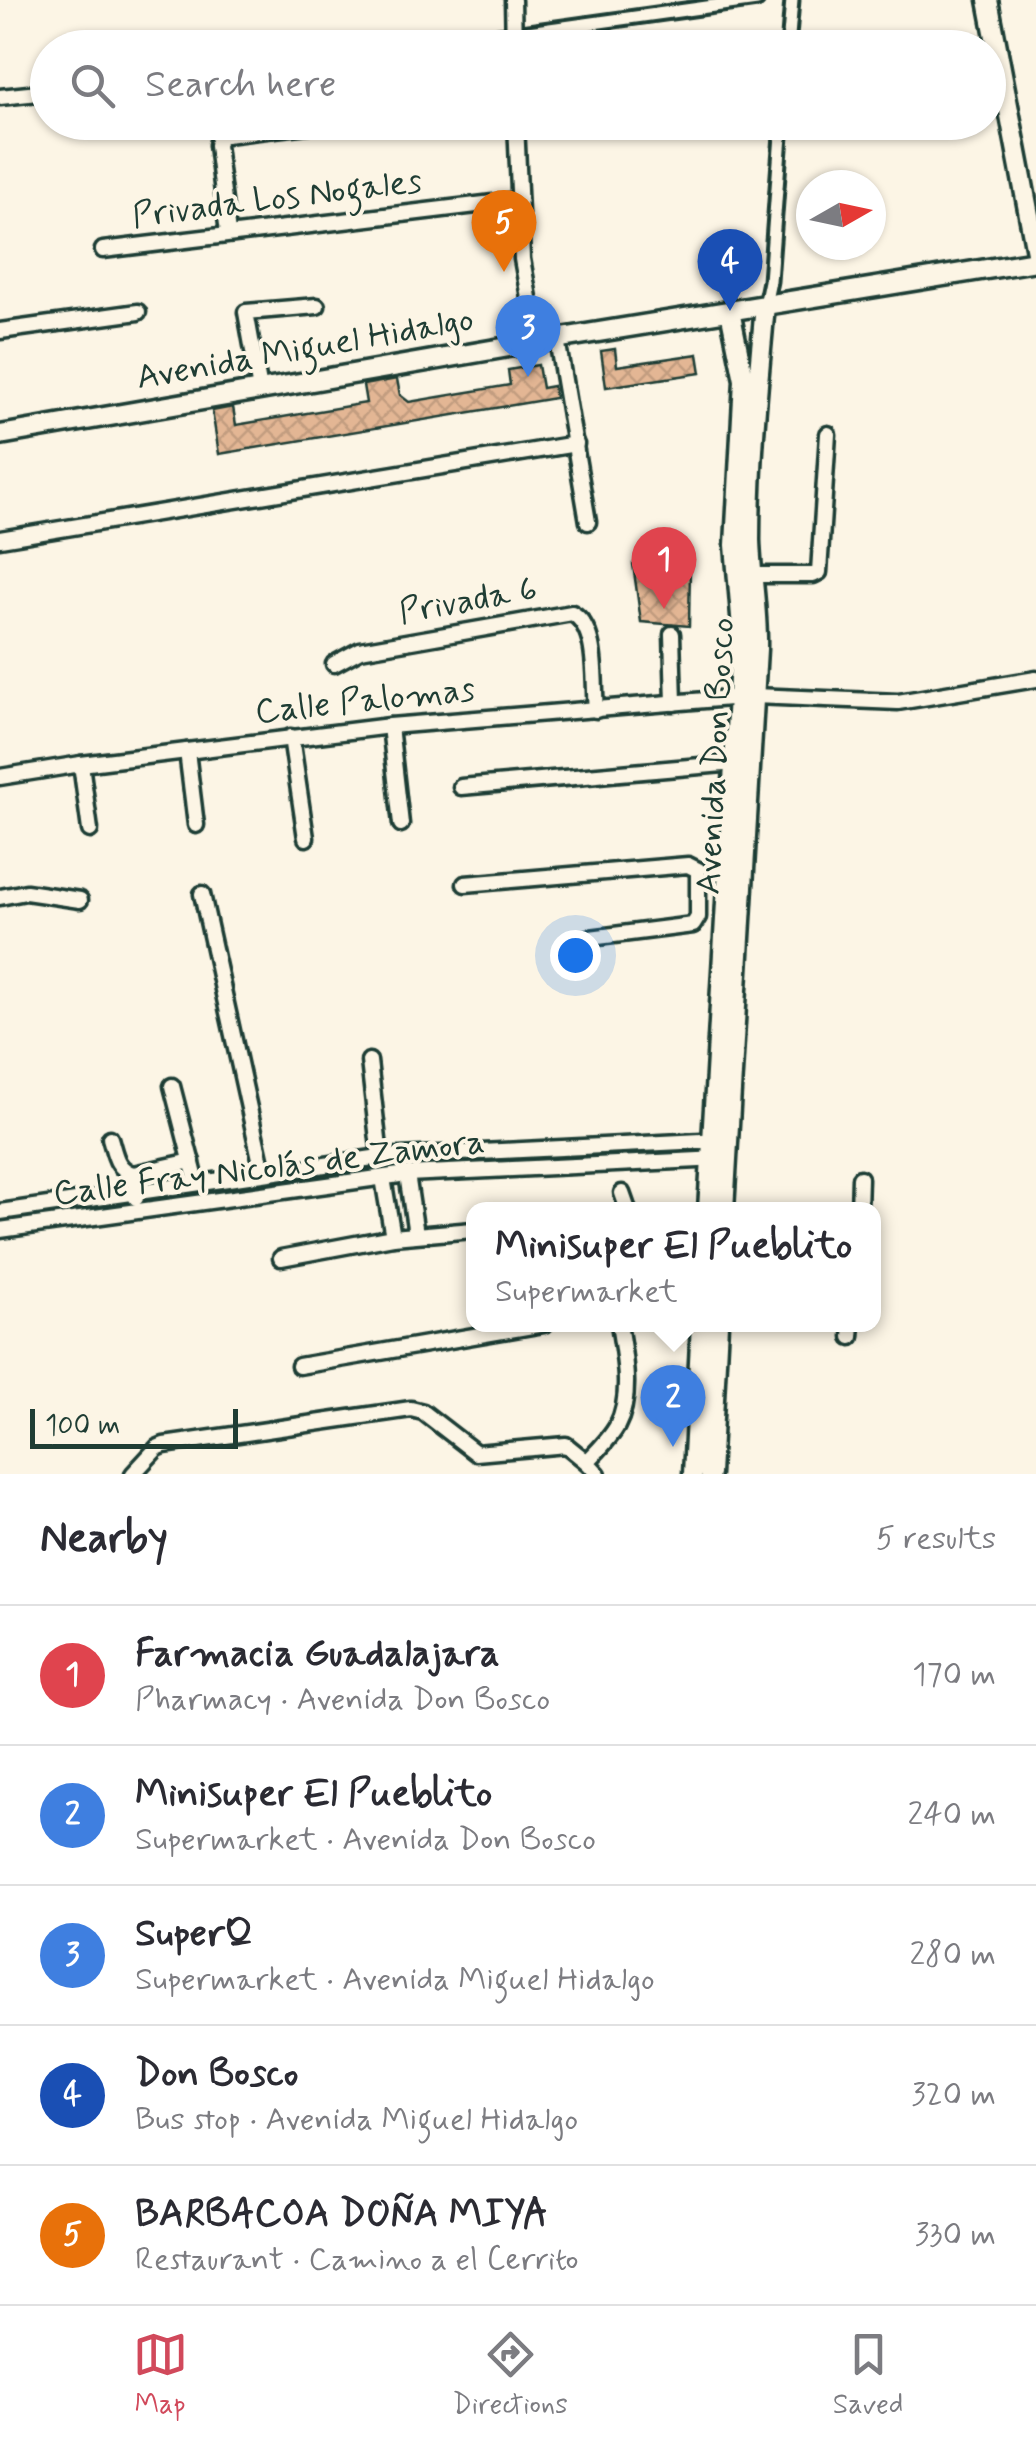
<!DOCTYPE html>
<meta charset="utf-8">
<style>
:root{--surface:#fff;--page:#f7f7f7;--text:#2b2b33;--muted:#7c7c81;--line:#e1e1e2;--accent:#d1495b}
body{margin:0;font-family:Mynerve,sans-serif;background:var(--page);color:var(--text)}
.compass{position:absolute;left:796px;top:170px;width:90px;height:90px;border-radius:50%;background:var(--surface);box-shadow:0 2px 8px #0004;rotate:81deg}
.scale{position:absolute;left:30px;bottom:25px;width:208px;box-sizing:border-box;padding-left:10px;border:5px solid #1f3d34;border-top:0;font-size:28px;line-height:35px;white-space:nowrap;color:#1f3d34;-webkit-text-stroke:8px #fcf5e5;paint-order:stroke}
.you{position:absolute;left:575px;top:955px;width:35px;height:35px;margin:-25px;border:8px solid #fff;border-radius:50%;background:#1a73e8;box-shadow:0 0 0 15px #1a73e833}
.badge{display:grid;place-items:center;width:65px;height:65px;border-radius:50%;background:var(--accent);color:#fff;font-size:32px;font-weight:700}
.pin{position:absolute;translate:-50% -82px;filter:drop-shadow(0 2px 5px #0008)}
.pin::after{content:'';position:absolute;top:52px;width:35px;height:30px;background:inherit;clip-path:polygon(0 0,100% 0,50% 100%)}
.popup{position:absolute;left:466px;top:1202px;width:415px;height:130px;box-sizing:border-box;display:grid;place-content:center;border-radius:20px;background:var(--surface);filter:drop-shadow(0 2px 8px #0005);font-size:32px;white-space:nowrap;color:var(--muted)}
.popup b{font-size:38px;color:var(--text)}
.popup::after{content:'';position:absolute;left:50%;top:100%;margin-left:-20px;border:20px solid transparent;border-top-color:var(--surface)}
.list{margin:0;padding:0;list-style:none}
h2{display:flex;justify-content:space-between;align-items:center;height:130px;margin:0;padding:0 40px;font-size:42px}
h2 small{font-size:32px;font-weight:400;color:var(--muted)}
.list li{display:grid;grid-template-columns:65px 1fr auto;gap:30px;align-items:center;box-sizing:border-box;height:140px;padding:0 40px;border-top:2px solid var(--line)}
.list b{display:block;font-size:38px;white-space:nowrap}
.list p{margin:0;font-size:32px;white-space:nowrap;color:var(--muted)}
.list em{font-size:32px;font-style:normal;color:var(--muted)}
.icon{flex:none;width:55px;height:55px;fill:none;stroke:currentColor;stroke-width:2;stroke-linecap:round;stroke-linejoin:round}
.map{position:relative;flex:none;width:1036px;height:1474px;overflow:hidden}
.search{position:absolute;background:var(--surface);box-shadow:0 2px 8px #0004;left:30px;right:30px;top:30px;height:110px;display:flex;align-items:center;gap:25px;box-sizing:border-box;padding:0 35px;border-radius:55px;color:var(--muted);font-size:38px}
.sheet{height:830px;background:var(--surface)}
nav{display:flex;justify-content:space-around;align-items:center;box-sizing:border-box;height:140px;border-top:2px solid var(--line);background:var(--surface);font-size:28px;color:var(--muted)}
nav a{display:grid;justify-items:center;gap:5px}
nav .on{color:var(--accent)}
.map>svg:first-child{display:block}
.building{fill:url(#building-cross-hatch);stroke:#1f3d34;stroke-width:2.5}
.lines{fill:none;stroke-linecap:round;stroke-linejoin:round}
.pedestrian-casing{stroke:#1f3d34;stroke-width:19}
.minor-casing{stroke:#1f3d34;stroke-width:21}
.tertiary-casing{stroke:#1f3d34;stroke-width:25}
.pedestrian{stroke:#fcf5e5;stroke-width:11}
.minor{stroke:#fcf5e5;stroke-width:14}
.tertiary{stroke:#fcf5e5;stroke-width:18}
.labels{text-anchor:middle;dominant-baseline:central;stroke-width:8;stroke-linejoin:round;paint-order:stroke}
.street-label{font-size:35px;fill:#1f3d34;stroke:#fcf5e5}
</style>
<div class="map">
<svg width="1036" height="1474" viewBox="0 0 1036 1474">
<defs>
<pattern id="building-cross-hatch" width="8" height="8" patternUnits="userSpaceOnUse" patternTransform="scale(2.5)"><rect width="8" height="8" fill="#e3b694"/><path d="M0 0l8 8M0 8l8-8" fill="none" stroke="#c29d80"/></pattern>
</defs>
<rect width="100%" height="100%" fill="#fcf5e5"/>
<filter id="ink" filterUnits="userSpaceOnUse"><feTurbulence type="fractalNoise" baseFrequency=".01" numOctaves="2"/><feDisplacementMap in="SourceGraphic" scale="20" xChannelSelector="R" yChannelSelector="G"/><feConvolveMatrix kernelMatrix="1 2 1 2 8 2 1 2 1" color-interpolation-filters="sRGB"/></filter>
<g filter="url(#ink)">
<g class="building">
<polygon points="615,349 617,366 698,354 701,373 606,387 601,351"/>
<polygon points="538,365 542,388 553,386 555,398 219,454 212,411 233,407 236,425 366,403 363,385 397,379 400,395 409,402 510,385 508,370"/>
<polygon points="633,564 690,566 689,626 641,622"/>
</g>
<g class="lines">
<g class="pedestrian-casing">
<g id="pedestrian">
<polyline points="514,34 757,0"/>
<polyline points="788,48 792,0"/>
<polyline points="765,305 770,281 782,122"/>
</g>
</g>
<g class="minor-casing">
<g id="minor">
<polyline points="513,0 514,48"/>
<polyline points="415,48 514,34"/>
<polyline points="0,97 48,92"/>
<polyline points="516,122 522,259 537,342"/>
<polyline points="228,233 217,145 219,138 226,135 332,122"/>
<polyline points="103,250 518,200"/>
<polyline points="0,331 138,312"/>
<polyline points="557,339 588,522"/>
<polyline points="260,390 246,312 317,306"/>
<polyline points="0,539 576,444"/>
<polyline points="752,575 813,575 819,572 828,434"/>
<polyline points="672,634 674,703"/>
<path d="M334 664 360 650 572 613C599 628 593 681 596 710"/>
<polyline points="390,726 401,824"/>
<polyline points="291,737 306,838"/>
<polyline points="187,751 196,825"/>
<polyline points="81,764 90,830"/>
<polyline points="0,777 81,764 390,726 754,696 898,702 1036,679"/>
<polyline points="461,787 735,763"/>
<polyline points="465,884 688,865 698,870 698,917 693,925 582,939"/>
<polyline points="202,894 263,1172"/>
<polyline points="0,897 26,892 80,900"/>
<polyline points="369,1061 380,1157"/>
<polyline points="172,1086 197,1183"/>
<path d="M110 1138C115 1154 116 1169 133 1174"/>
<polyline points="407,1174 416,1234"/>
<polyline points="383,1178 393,1237"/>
<polyline points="622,1193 628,1210"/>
<polyline points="136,1198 133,1174 192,1161"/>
<polyline points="859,1210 860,1178"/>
<polyline points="0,1212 380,1157 722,1140"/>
<polyline points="0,1230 407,1174 720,1159"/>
<polyline points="281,1258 393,1237 473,1230"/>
<polyline points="851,1337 852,1324"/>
<polyline points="299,1366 544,1324"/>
<polyline points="133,1474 157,1448 164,1445 411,1409 423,1412 476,1453 566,1445 587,1462"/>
<path d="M598 1474 587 1462C597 1451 610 1439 617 1426 633 1396 624 1356 619 1324"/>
</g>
</g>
<g class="tertiary-casing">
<g id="tertiary">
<polyline points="988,0 1036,252"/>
<polyline points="0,435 537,342 1036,261"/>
<polyline points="708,1210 742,628 735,545 744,380 730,311"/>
<path d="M724 1210 757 649C758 612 751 576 750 540 750 462 758 383 765 305"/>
<polyline points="693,1474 701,1324"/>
<polyline points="710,1474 718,1324"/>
</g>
</g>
<use href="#pedestrian" class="pedestrian"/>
<use href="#minor" class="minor"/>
<use href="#tertiary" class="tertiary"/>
</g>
</g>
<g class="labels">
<g class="street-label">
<text transform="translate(277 199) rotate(-7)">Privada Los Nogales</text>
<text transform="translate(305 349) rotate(-10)">Avenida Miguel Hidalgo</text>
<text transform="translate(468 601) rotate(-10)">Privada 6</text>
<text transform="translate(365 701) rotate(-6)">Calle Palomas</text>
<text transform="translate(716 756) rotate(-87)">Avenida Don Bosco</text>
<text transform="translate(269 1168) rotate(-7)">Calle Fray Nicolás de Zamora</text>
</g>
</g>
</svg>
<svg class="compass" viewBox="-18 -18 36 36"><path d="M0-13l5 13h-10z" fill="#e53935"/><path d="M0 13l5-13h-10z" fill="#7c7c81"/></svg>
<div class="scale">100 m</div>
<div class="you"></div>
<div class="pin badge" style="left:664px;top:609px;background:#e0444e">1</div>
<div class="pin badge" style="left:673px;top:1447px;background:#3f7fe0">2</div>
<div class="popup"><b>Minisuper El Pueblito</b>Supermarket</div>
<div class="pin badge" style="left:528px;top:377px;background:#3f7fe0">3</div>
<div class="pin badge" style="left:730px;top:311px;background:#1a4fb4">4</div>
<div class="pin badge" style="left:504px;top:272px;background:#e8710a">5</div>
<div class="search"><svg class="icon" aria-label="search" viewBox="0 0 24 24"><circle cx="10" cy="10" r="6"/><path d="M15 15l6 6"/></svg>Search here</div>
</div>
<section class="sheet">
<h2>Nearby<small>5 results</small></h2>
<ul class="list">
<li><span class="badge" style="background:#e0444e">1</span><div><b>Farmacia Guadalajara</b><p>Pharmacy · Avenida Don Bosco</p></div><em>170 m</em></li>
<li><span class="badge" style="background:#3f7fe0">2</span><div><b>Minisuper El Pueblito</b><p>Supermarket · Avenida Don Bosco</p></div><em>240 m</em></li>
<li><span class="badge" style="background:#3f7fe0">3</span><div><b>SuperQ</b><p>Supermarket · Avenida Miguel Hidalgo</p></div><em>280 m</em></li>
<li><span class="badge" style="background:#1a4fb4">4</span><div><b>Don Bosco</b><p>Bus stop · Avenida Miguel Hidalgo</p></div><em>320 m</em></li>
<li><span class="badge" style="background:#e8710a">5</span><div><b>BARBACOA DOÑA MIYA</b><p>Restaurant · Camino a el Cerrito</p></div><em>330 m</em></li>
</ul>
</section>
<nav>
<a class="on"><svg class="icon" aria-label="map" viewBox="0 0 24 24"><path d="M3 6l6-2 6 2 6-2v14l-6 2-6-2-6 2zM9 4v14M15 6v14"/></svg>Map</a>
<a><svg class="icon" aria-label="directions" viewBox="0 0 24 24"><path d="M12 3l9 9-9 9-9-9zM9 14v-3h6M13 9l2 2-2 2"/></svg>Directions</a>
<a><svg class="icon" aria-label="saved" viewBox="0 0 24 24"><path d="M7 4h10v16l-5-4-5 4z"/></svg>Saved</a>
</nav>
